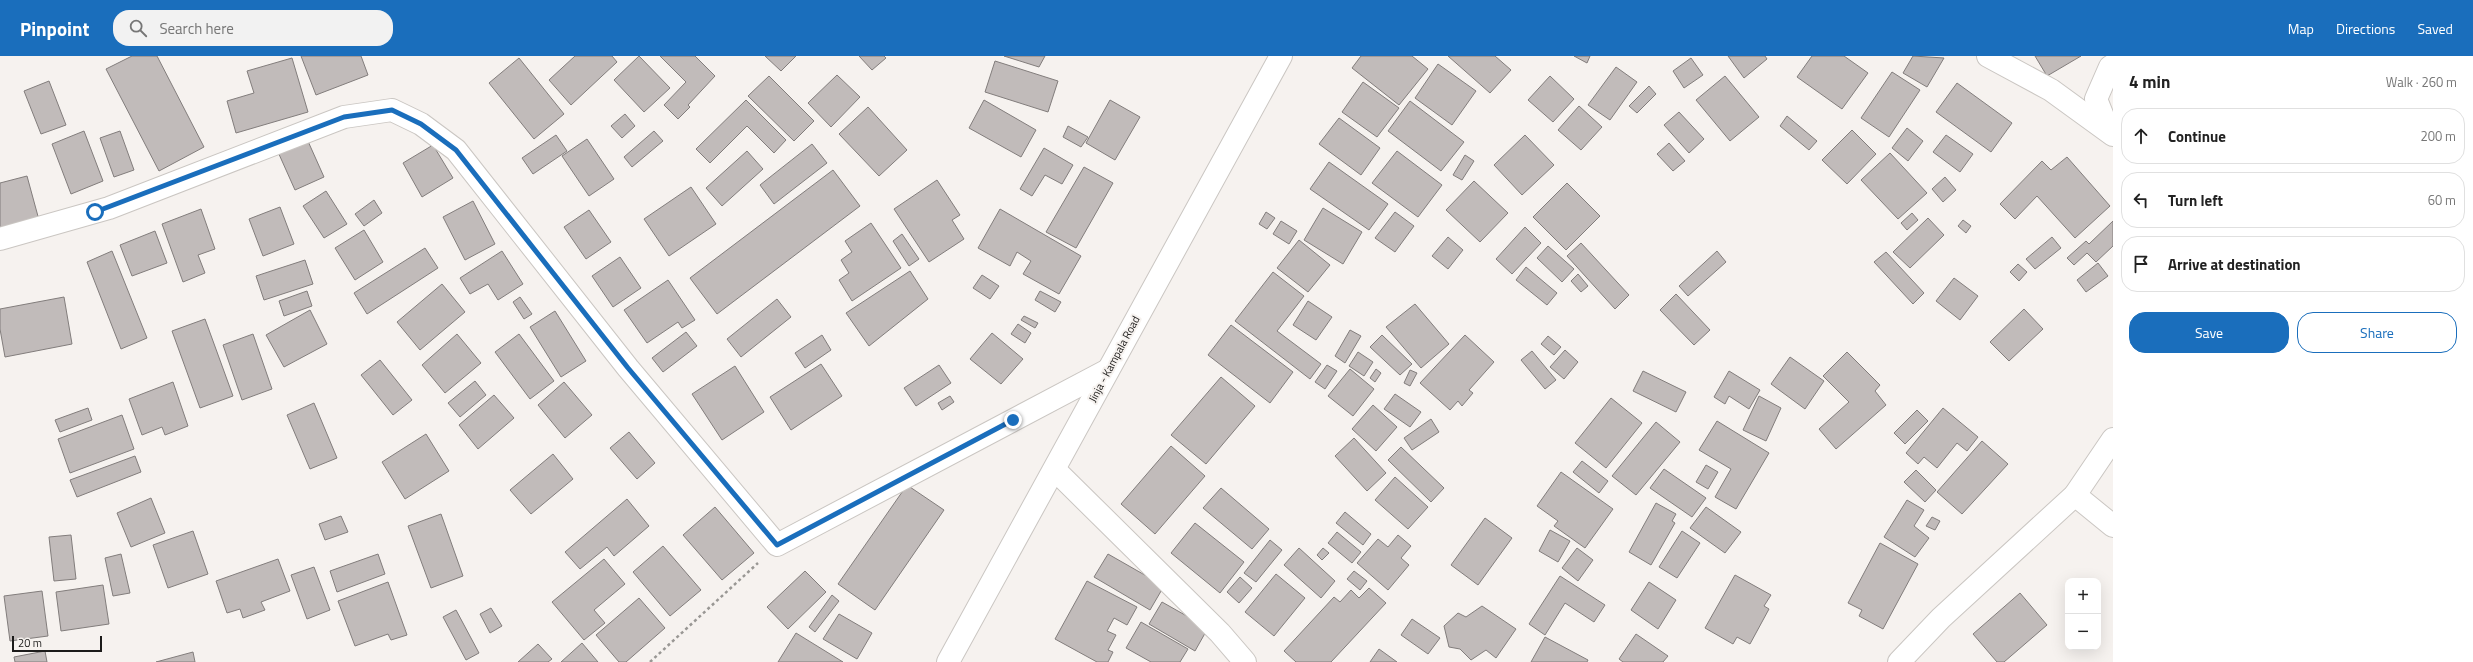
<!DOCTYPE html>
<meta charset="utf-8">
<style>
:root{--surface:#fff;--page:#f2f2f2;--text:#222;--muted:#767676;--line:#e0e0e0;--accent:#1a6ebc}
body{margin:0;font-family:"Titillium Web",sans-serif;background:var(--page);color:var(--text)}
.controls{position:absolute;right:12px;bottom:12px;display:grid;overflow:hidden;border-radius:8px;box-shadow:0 4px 16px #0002}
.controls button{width:36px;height:36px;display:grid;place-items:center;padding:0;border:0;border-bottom:1px solid var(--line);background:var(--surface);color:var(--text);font:20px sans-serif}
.scale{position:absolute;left:12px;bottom:10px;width:90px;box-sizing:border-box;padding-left:4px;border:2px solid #1c1b1a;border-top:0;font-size:11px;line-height:14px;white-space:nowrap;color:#1c1b1a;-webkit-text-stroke:3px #f6f2ef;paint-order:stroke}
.stop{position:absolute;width:12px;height:12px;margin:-9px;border:3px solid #1a6ebc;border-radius:50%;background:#fff}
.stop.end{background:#1a6ebc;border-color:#fff;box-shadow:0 1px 4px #0008}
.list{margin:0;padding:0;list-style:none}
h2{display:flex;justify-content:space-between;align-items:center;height:52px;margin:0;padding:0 16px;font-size:17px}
h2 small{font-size:13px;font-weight:400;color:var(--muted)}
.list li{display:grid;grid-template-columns:26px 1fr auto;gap:12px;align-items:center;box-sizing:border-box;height:56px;margin:0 8px 8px;padding:0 8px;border:1px solid var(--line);border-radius:16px}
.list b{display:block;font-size:15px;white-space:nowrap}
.list em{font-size:13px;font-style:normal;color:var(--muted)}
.actions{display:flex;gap:8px;padding:12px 16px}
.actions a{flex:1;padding:9px 0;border:1px solid var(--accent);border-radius:16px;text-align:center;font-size:14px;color:var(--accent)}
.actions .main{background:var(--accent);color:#fff}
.icon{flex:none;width:22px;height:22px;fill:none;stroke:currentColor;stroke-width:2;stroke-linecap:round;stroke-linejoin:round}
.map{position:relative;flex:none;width:2113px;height:606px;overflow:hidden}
header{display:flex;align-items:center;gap:24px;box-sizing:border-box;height:56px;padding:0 20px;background:var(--accent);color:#fff}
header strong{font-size:19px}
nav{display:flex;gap:22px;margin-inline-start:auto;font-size:14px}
.search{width:280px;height:36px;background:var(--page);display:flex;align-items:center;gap:10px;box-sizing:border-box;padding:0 14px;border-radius:16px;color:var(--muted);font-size:15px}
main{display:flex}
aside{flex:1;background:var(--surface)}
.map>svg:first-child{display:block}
.building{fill:#c1bbba;stroke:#827d7c}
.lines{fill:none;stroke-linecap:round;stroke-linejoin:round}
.street-casing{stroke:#cac6c2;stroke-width:24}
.highway-casing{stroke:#cac6c2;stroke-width:24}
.path{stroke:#999794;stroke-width:2.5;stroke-dasharray:3 3;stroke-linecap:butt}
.street{stroke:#fff;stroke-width:22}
.highway{stroke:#fff;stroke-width:22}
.route{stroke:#1a6ebc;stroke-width:5}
.labels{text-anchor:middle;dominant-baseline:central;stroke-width:4;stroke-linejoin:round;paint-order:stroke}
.street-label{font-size:11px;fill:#1c1b1a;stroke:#f6f2ef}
</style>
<header>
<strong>Pinpoint</strong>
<div class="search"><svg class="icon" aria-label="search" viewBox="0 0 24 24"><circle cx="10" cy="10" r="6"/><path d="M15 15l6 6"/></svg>Search here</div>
<nav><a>Map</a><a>Directions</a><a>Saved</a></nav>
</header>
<main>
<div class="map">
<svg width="2113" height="606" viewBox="0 0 2113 606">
<rect width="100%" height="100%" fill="#f6f2ef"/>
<g class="building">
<polygon points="132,0 157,0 204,91 159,115 106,13"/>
<polygon points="301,0 361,0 368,19 316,39"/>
<polygon points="575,0 612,0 617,6 571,49 549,24"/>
<polygon points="639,0 670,32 644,56 614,24"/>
<polygon points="660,0 695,0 715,20 688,49 690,51 678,63 664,49 686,26"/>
<polygon points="765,0 796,0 781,15"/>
<polygon points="859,0 884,0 886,2 872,14"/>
<polygon points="1004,0 1045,0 1039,11"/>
<polygon points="1361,0 1412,0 1428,13 1399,49 1352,12"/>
<polygon points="1448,0 1495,0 1511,14 1490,37"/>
<polygon points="1574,0 1590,0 1587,7"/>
<polygon points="1728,0 1765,0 1767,3 1744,22"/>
<polygon points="1812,0 1844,0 1868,17 1842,53 1797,21"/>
<polygon points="1913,0 1944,2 1927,31 1903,17"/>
<polygon points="2035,0 2081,0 2047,20"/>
<polygon points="292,2 308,56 236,77 227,45 254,37 247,15"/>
<polygon points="519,2 564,58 534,83 489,27"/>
<polygon points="1691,2 1703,19 1684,32 1673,15"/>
<polygon points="995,5 1058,25 1048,56 985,36"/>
<polygon points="1438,8 1476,35 1452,69 1415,42"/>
<polygon points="1616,11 1637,26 1610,64 1588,49"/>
<polygon points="1892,16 1920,34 1889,81 1861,62"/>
<polygon points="837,19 860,41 831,71 808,47"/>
<polygon points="769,20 814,65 794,85 748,40"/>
<polygon points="1550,20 1574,43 1553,66 1528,44"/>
<polygon points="1725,20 1759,61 1730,85 1696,44"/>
<polygon points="49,25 66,69 41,78 24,35"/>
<polygon points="1363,26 1399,52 1377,81 1342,56"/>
<polygon points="1957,27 2012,67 1991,96 1936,56"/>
<polygon points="1649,30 1656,38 1637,57 1629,50"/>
<polygon points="746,44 786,84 774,97 747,70 710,107 696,93"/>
<polygon points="984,44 1036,74 1021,101 969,72"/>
<polygon points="1110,44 1140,61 1115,104 1086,87"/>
<polygon points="1410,45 1464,86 1441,115 1388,75"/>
<polygon points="1579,50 1602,71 1581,94 1558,74"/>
<polygon points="868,51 907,94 879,120 839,78"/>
<polygon points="1679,56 1704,83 1689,97 1664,69"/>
<polygon points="625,58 635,70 622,82 611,70"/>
<polygon points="1787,60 1817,85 1809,94 1780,70"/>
<polygon points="1339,62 1380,92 1361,119 1319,88"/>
<polygon points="1068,70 1088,81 1081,91 1063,81"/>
<polygon points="1907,72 1923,85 1908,105 1892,92"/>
<polygon points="1852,74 1876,98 1847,128 1822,104"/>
<polygon points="84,75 103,125 71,138 52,88"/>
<polygon points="120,75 134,114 114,121 100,82"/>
<polygon points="654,75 663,85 632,111 624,101"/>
<polygon points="556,79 567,95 533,118 522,102"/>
<polygon points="1525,79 1554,109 1522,139 1494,109"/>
<polygon points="1946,79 1973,98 1960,116 1933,96"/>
<polygon points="307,83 324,121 295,134 278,96"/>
<polygon points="587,83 614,123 589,140 562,100"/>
<polygon points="1669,87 1685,105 1673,115 1657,98"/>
<polygon points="812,88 827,107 774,148 760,129"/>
<polygon points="433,89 453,122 422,141 403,107"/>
<polygon points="1044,92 1073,109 1062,128 1045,119 1032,140 1020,133"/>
<polygon points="747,95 763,113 722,150 706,132"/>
<polygon points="1397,95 1442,129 1418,161 1372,127"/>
<polygon points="1890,97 1927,137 1898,163 1861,124"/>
<polygon points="1465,99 1474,105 1462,124 1453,119"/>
<polygon points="2067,101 2110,150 2075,182 2037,140 2015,163 2000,148 2042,105 2051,114"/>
<polygon points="1329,106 1388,148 1369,174 1310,133"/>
<polygon points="1084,111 1113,127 1076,192 1046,176"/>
<polygon points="833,114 860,150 717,258 690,222"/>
<polygon points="27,120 39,164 0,174 0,127"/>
<polygon points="1945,121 1956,134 1943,146 1932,133"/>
<polygon points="937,124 960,159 952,164 964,183 929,206 894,153"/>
<polygon points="1474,125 1508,157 1480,186 1446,154"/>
<polygon points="1567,127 1600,160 1566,194 1533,161"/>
<polygon points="691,131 716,168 669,200 644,163"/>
<polygon points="326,135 347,168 324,182 303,150"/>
<polygon points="374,144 382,157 364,170 355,158"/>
<polygon points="473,145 495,188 465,204 443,161"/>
<polygon points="280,151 294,188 263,200 249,163"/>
<polygon points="1323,152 1362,176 1343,208 1304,184"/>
<polygon points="201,153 215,193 198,199 205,217 183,226 162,168"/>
<polygon points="1000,153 1081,200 1059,238 1023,218 1031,205 1017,196 1010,210 978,192"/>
<polygon points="589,154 611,186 586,203 564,171"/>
<polygon points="1266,156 1275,162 1267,173 1259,168"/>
<polygon points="1395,156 1414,170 1395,196 1375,182"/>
<polygon points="1912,157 1918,164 1907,174 1901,167"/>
<polygon points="1928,162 1944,179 1910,212 1893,196"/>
<polygon points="1963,164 1971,170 1966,177 1958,170"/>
<polygon points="1281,165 1297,175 1289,188 1273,178"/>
<polygon points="2113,165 2113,190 2096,206 2087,197 2074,209 2067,202 2086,185 2089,188"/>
<polygon points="871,167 901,212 852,245 839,224 849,217 841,204 852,196 845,185"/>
<polygon points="1525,171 1541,187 1512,218 1496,203"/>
<polygon points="364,174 383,206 355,224 335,192"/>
<polygon points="155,175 167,207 132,220 120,189"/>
<polygon points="902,178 919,203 909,210 893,185"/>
<polygon points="1448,181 1463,194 1448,213 1432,200"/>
<polygon points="2052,181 2061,192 2035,213 2026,203"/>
<polygon points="1299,184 1330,209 1308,236 1277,212"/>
<polygon points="1581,187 1629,239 1615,253 1567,200"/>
<polygon points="1548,190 1574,213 1562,226 1537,202"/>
<polygon points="425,192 438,212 367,258 354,237"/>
<polygon points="112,195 147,282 121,293 87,206"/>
<polygon points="502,195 523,228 498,244 488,228 470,238 460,222"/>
<polygon points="1717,195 1726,206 1688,240 1679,230"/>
<polygon points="1886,196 1924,237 1913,248 1874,206"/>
<polygon points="620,201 641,232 613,251 592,220"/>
<polygon points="305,204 313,228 264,244 256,220"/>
<polygon points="2098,207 2108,220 2086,236 2077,224"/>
<polygon points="2018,208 2027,216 2019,225 2010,216"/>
<polygon points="1526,211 1557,237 1547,249 1516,224"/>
<polygon points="910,215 928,243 869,290 846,257"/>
<polygon points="1273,216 1304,240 1277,275 1321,308 1310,323 1235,265"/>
<polygon points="1578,218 1588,230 1581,236 1571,225"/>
<polygon points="982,219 999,230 990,243 973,232"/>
<polygon points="1954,222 1978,240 1960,264 1936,245"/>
<polygon points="668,224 695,264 682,272 678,266 647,287 624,254"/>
<polygon points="442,228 465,256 420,294 397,266"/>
<polygon points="307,235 312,250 284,260 279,245"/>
<polygon points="1040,235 1061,246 1055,256 1035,244"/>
<polygon points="1676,238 1710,274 1694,289 1660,254"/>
<polygon points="64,241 72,288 5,301 0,273 0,253"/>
<polygon points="520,241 532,258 524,263 513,246"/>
<polygon points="777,243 791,261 741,301 727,283"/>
<polygon points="1308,245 1332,261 1316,284 1293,269"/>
<polygon points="1415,248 1449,288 1421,312 1386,271"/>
<polygon points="2024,253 2043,273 2009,305 1990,286"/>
<polygon points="310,254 327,288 284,311 266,279"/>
<polygon points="555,255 586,305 561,321 530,271"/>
<polygon points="1024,260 1038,267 1035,272 1021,264"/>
<polygon points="205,263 233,340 200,352 172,275"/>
<polygon points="1018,268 1031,277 1025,287 1011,278"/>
<polygon points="1231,269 1293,316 1270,347 1208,299"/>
<polygon points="1350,274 1361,280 1345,307 1335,300"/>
<polygon points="686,276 697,290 663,316 652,302"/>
<polygon points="992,277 1023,303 1001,328 970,303"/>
<polygon points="253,278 272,333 242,344 223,289"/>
<polygon points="457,278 481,307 445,337 422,309"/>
<polygon points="519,278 554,325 530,343 495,296"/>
<polygon points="822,279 831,294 805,312 795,297"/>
<polygon points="1382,279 1412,308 1400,319 1370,291"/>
<polygon points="1465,279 1494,306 1469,334 1473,337 1462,350 1458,345 1450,354 1420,327"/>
<polygon points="1548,280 1561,291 1554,299 1541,288"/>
<polygon points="1565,294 1578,306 1564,323 1550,311"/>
<polygon points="1532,295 1556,324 1545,333 1521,304"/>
<polygon points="1358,296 1373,306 1364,320 1349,310"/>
<polygon points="1847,296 1880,329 1875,335 1886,349 1836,393 1819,373 1849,346 1823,320"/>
<polygon points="1790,301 1824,325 1805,353 1771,328"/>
<polygon points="380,304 412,344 393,359 361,319"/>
<polygon points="821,308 842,340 791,374 770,341"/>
<polygon points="939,309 951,327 916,350 904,332"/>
<polygon points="1327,309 1337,315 1325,333 1315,326"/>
<polygon points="735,310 764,356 722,384 692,338"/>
<polygon points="1350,313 1374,333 1353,360 1328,340"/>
<polygon points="1376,313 1381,317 1375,326 1370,322"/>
<polygon points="1410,314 1417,317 1410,330 1404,327"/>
<polygon points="1643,315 1686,336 1676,356 1633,335"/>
<polygon points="1729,315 1760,334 1749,353 1729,340 1725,348 1714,341"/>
<polygon points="1221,321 1255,350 1206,408 1171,379"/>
<polygon points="475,325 486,339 460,361 448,347"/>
<polygon points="173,326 188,370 165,379 162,371 142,379 129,343"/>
<polygon points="564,326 592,359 565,382 538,349"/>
<polygon points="1395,338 1421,356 1410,371 1384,353"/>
<polygon points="494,339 514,362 478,393 459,369"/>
<polygon points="950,340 954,346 942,354 938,347"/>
<polygon points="1759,340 1781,352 1766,385 1743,374"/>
<polygon points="1611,342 1642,367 1606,412 1575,387"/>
<polygon points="314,347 337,402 310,413 287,359"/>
<polygon points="1373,349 1397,371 1376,395 1352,373"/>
<polygon points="88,352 92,364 60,376 55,364"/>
<polygon points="1943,352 1978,381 1967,395 1957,387 1937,412 1924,401 1918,408 1906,397"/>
<polygon points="1917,354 1928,365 1905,388 1894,377"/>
<polygon points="122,359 134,393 70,417 58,383"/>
<polygon points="1431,363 1439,376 1412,394 1404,382"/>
<polygon points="1717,365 1769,397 1736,453 1715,441 1731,413 1699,394"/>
<polygon points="1656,366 1680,386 1636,439 1612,420"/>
<polygon points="629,376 655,407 637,423 610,392"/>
<polygon points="426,378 449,415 405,443 382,406"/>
<polygon points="1354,382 1386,417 1367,435 1335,400"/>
<polygon points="1982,385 2008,408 1962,458 1937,436"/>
<polygon points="1171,390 1205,420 1155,478 1121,448"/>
<polygon points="1401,391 1444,432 1431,446 1388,404"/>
<polygon points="553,398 573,423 531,458 510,434"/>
<polygon points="135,400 141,416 77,441 70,424"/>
<polygon points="1582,405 1608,425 1599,437 1573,416"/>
<polygon points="1706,409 1718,416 1708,433 1696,426"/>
<polygon points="1664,413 1706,442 1692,461 1650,432"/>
<polygon points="1916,414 1936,434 1925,446 1904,426"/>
<polygon points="1561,416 1613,453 1585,492 1554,470 1558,465 1537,450"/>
<polygon points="1395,421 1428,451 1408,473 1375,444"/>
<polygon points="907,429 944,454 875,554 838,528"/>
<polygon points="1221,432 1269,473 1252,493 1203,452"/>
<polygon points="151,442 165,477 131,491 117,457"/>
<polygon points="627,443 649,470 614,500 607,491 580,513 565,496"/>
<polygon points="1907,444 1924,454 1914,470 1929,482 1915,501 1884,481"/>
<polygon points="1656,447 1676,458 1672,465 1675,467 1651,509 1629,496"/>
<polygon points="715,451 754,497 722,524 683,479"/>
<polygon points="1706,451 1741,476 1725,497 1690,472"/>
<polygon points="1345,456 1371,478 1363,489 1336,467"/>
<polygon points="441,458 463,520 431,532 408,470"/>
<polygon points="341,460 348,476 325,484 319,468"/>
<polygon points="1932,461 1940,465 1935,474 1926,470"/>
<polygon points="1485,462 1512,482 1478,529 1451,509"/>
<polygon points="1195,467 1244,506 1220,537 1171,497"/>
<polygon points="1550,474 1570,485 1558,506 1539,495"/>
<polygon points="193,475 208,518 168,532 153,489"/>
<polygon points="1682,475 1700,487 1677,522 1659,511"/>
<polygon points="1337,476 1361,496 1352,507 1328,487"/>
<polygon points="71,479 76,523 54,525 49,481"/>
<polygon points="1398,479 1411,490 1401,502 1409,509 1388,534 1357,507 1378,483 1388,491"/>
<polygon points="1270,484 1282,494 1256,526 1244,517"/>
<polygon points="1880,487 1918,508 1883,573 1859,560 1862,554 1848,547"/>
<polygon points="663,490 701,534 670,560 633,516"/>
<polygon points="1299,492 1335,525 1321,542 1284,509"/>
<polygon points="1323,492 1329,497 1322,504 1317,499"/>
<polygon points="1577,492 1593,504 1578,525 1562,512"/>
<polygon points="121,498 130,537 113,540 105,502"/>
<polygon points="378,498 385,518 337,536 330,515"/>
<polygon points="1108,498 1164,530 1150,554 1094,521"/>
<polygon points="278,503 290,535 261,546 265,554 243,562 240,553 227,557 216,525"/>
<polygon points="604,503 625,528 594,554 605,567 584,584 552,546"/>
<polygon points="314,511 330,554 307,563 291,519"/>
<polygon points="805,515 826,536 788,573 767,551"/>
<polygon points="1354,515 1367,525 1360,534 1347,523"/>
<polygon points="1276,518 1305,542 1274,580 1245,556"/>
<polygon points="1735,519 1771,539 1764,550 1769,553 1750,588 1737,581 1733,588 1705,572"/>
<polygon points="1560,520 1605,549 1594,566 1565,547 1545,579 1529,568"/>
<polygon points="1240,521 1252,532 1239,547 1227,536"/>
<polygon points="1087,525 1137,551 1127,569 1114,562 1107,575 1116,579 1108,594 1113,596 1108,606 1097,606 1055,583"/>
<polygon points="388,526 407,579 391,584 388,578 355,590 338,545"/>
<polygon points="1649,526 1676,544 1658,573 1631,554"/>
<polygon points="103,529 109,568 61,575 56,536"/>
<polygon points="1369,532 1386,547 1331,606 1296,606 1284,595 1334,541 1340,546 1351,534 1359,542"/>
<polygon points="42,535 48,580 10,585 4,540"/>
<polygon points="2020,537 2047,569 2004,606 1997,606 1973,578"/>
<polygon points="832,539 839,545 815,576 809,571"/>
<polygon points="639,542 665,572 626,606 619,606 596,579"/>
<polygon points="1162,546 1208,572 1195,595 1149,568"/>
<polygon points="1482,550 1516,573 1496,602 1486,594 1471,604 1460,593 1449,591 1444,570 1458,557 1466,561"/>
<polygon points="491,552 502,570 490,577 480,558"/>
<polygon points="456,554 479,597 466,604 443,561"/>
<polygon points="839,558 872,577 857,603 823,583"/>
<polygon points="1412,563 1440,582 1428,598 1401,579"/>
<polygon points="1141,566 1188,593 1180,606 1151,606 1126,592"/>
<polygon points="796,577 843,606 778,606"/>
<polygon points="1636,578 1668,600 1663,606 1623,606 1619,603"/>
<polygon points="1545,581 1588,604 1587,606 1531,606"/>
<polygon points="582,587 598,606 561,606"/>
<polygon points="538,588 552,603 548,606 518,606"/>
<polygon points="1379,593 1397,606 1370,606"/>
<polygon points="45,595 47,606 15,606 14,601"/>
<polygon points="193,596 195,606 156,606"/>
</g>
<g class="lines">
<g class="street-casing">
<g id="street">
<polyline points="1988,0 2051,34 2113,79"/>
<polyline points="2108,73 2096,43 2110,11 2113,9"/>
<polyline points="0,183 109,152 344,61 392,54 421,68 456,94 628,312 777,489 1108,314"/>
<polyline points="1055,414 1220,577 1245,606"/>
<polyline points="2075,439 2113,470"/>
<polyline points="1899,606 1941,562 2075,439 2113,383"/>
</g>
</g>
<g class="highway-casing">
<polyline id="highway" points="948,606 1281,0"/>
</g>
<polyline class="path" points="650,606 758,507"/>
<use href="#street" class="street"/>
<use href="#highway" class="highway"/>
</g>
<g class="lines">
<polyline class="route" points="95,156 344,61 392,54 421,68 456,94 628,312 777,489 1013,364"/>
</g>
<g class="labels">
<g class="street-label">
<text transform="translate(1114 303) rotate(-62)">Jinja - Kampala Road</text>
</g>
</g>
</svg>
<div class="controls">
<button>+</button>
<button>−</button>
</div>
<div class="scale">20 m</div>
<div class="stop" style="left:95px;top:156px"></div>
<div class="stop end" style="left:1013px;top:364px"></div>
</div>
<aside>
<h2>4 min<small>Walk · 260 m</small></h2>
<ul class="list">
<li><svg class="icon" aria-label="ahead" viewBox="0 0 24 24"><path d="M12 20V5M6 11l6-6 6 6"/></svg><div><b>Continue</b></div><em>200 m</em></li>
<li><svg class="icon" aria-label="left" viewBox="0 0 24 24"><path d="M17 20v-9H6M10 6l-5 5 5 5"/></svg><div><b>Turn left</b></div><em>60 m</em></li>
<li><svg class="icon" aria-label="arrive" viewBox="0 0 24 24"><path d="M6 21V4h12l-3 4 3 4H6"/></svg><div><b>Arrive at destination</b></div></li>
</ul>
<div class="actions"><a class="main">Save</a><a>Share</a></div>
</aside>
</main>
